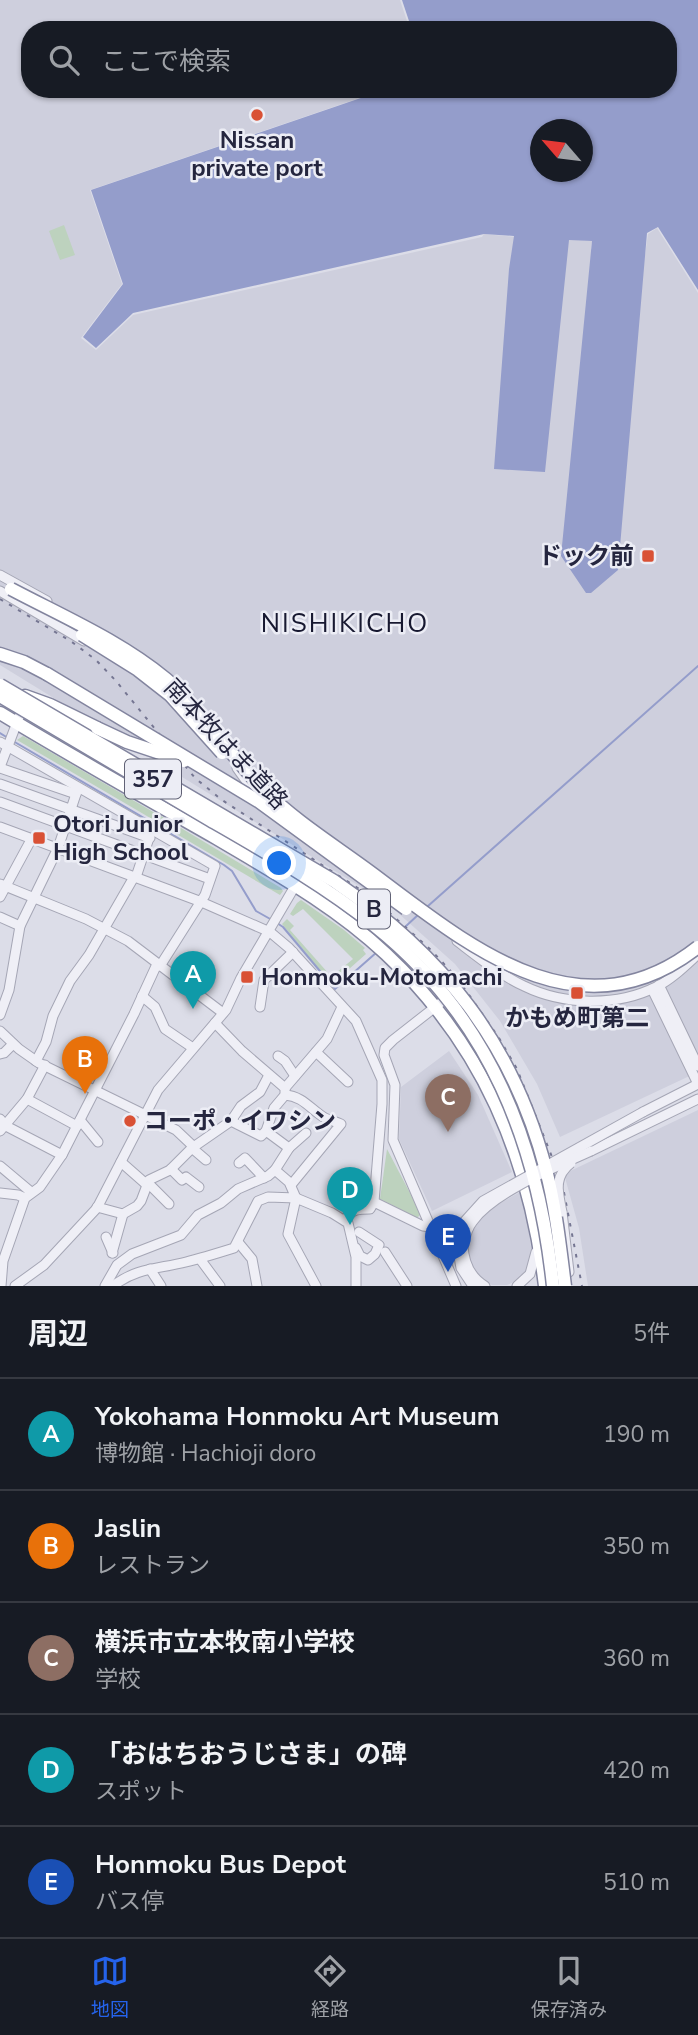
<!DOCTYPE html>
<html lang="ja">
<meta charset="utf-8">
<style>
:root{--surface:#171b24;--page:#20242c;--text:#f1f3f6;--muted:#9ea1a6;--line:#363941;--accent:#2563eb}
body{margin:0;font-family:"Nunito Sans","Noto Sans JP",sans-serif;background:var(--page);color:var(--text)}
.compass{position:absolute;left:530px;top:119px;width:63px;height:63px;border-radius:50%;background:var(--surface);box-shadow:0 2px 5px #0004;rotate:298deg}
.you{position:absolute;left:280px;top:864px;width:24px;height:24px;margin:-18px;border:5px solid #fff;border-radius:50%;background:#1a73e8;box-shadow:0 0 0 10px #1a73e833}
.badge{display:grid;place-items:center;width:46px;height:46px;border-radius:50%;background:var(--accent);color:#fff;font-size:23px;font-weight:700}
.pin{position:absolute;translate:-50% -58px;filter:drop-shadow(0 2px 4px #0008)}
.pin::after{content:'';position:absolute;top:37px;width:24px;height:21px;background:inherit;clip-path:polygon(0 0,100% 0,50% 100%)}
.list{margin:0;padding:0;list-style:none}
h2{display:flex;justify-content:space-between;align-items:center;height:91px;margin:0;padding:0 28px;font-size:30px}
h2 small{font-size:23px;font-weight:400;color:var(--muted)}
.list li{display:grid;grid-template-columns:46px 1fr auto;gap:21px;align-items:center;box-sizing:border-box;height:112px;padding:0 28px;border-top:2px solid var(--line)}
.list b{display:block;font-size:26px;white-space:nowrap}
.list p{margin:0;font-size:23px;white-space:nowrap;color:var(--muted)}
.list em{font-size:23px;font-style:normal;color:var(--muted)}
.icon{flex:none;width:38px;height:38px;fill:none;stroke:currentColor;stroke-width:2;stroke-linecap:round;stroke-linejoin:round}
.map{position:relative;flex:none;width:698px;height:1286px;overflow:hidden}
.search{position:absolute;background:var(--surface);box-shadow:0 2px 5px #0004;left:21px;right:21px;top:21px;height:77px;display:flex;align-items:center;gap:18px;box-sizing:border-box;padding:0 24px;border-radius:28px;color:var(--muted);font-size:26px}
.sheet{height:651px;background:var(--surface)}
nav{display:flex;justify-content:space-around;align-items:center;box-sizing:border-box;height:98px;border-top:2px solid var(--line);background:var(--surface);font-size:19px;color:var(--muted)}
nav a{display:grid;justify-items:center;gap:4px}
nav .on{color:var(--accent)}
.map>svg:first-child{display:block}
.built{fill:#cecfdd}
.green{fill:#bdd2be}
.water{fill:#949dcb;fill-rule:evenodd}
.lines{fill:none;stroke-linecap:round;stroke-linejoin:round}
.stream{stroke:#949dcb;stroke-width:2}
.minor-casing{stroke:#a5a6b5;stroke-width:11}
.highway-casing{stroke:#83859f;stroke-width:15}
.minor{stroke:#efeff6;stroke-width:9}
.highway{stroke:#fff;stroke-width:12}
.rail{stroke:#757692;stroke-width:2;stroke-dasharray:3.5 7;stroke-linecap:butt}
.minor-bridge-casing{stroke:#a5a6b5;stroke-width:11;stroke-linecap:butt}
.highway-bridge-casing{stroke:#83859f;stroke-width:15;stroke-linecap:butt}
.minor-bridge{stroke:#efeff6;stroke-width:9}
.highway-bridge{stroke:#fff;stroke-width:12}
.poi-dot{fill:#d95135;stroke:#ecedf5;stroke-width:2.5}
.labels{text-anchor:middle;dominant-baseline:central;stroke-width:5;stroke-linejoin:round;paint-order:stroke}
.shield{fill:#ecedf5;stroke:#616276;stroke-width:2}
.shield-label{font-size:23px;font-weight:bold;fill:#25263f}
.poi-label{font-size:24px;font-weight:bold;fill:#25263f;stroke:#ecedf5;text-anchor:start}
.street-label{font-size:24px;fill:#25263f;stroke:#ecedf5}
.neighbourhood-label{font-size:26px;letter-spacing:2px;fill:#171830;stroke:#ecedf5}
</style>
<div class="map">
<svg width="698" height="1286" viewBox="0 0 698 1286">
<rect width="100%" height="100%" fill="#dcdde8"/>
<g class="built">
<polygon points="0,0 400,0 410,30 30,30 30,89 386,89 90,190 122,284 81,338 96,350 133,315 482,237 484,234 568,242 569,239 592,241 591,249 645,255 648,234 657,228 698,293 698,1072 560,1137 537,1084 500,1021 455,964 387,903 0,665"/>
<polygon points="449,1051 478,1095 512,1172 432,1211 399,1139 401,1087"/>
<polygon points="698,1110 698,1286 588,1286 579,1228 564,1174"/>
<polygon points="522,1191 532,1253 529,1269 519,1280 507,1285 492,1285 481,1279 471,1266 468,1252 469,1237 474,1225 486,1211"/>
</g>
<g class="green">
<polygon points="64,225 75,255 60,260 49,231"/>
<polygon points="23,736 155,813 152,819 17,740"/>
<polygon points="161,816 281,888 283,891 280,895 158,823"/>
<polygon points="301,900 344,930 365,948 363,950 366,954 340,977 324,975 282,924 287,919 294,926 290,930 329,974 336,973 353,959 303,909 293,916 290,914 297,903"/>
<polygon points="387,1149 421,1214 417,1218 380,1199"/>
</g>
<path class="water" d="M402 0H698V290L658 227 647 233 618 570 591 593H586L561 556 592 241 569 240 545 472 494 469 509 269 514 236 484 234 133 313 96 348 83 337 123 284 91 190 387 89H668V30H412ZM540 130H582V172H540Z"/>
<g class="lines">
<g class="stream">
<polyline points="0,733 8,738"/>
<polyline points="13,741 224,865 232,871 256,911 272,920"/>
<polyline points="428,906 698,666"/>
<polyline points="277,923 283,927 335,989 377,952"/>
<polyline points="405,927 419,914"/>
</g>
<g class="minor-casing">
<g id="minor">
<polyline points="0,575 47,601"/>
<polyline points="0,591 84,641"/>
<polyline points="0,742 215,866 205,895 160,966"/>
<polyline points="0,767 24,704"/>
<polyline points="0,768 76,794"/>
<polyline points="237,768 247,782 268,801"/>
<polyline points="0,784 150,838"/>
<polyline points="0,802 210,879"/>
<path d="M0 827 199 901 270 932 289 948 356 1021 382 1080V1104L374 1202 370 1209C358 1209 352 1209 345 1220"/>
<polyline points="136,877 151,832"/>
<polyline points="0,884 86,919 128,941 223,1013"/>
<polyline points="0,897 32,838"/>
<polyline points="0,917 20,926"/>
<path d="M457 941C478 957 500 975 524 986 563 1005 616 1007 656 987 672 979 685 966 698 954"/>
<polyline points="659,985 698,1066"/>
<polyline points="652,989 698,1084"/>
<polyline points="142,996 155,1007 165,1029 193,1048"/>
<polyline points="448,997 393,1040 385,1048 384,1055 395,1085 393,1140 456,1286"/>
<polyline points="260,1007 264,980 293,952"/>
<polyline points="0,1015 9,990 20,926 58,848 78,788"/>
<polyline points="215,1023 242,1051 285,1088 285,1095 274,1108 266,1131 261,1136 231,1121"/>
<polyline points="0,1031 19,1049 39,1063 176,1130 194,1147"/>
<polyline points="316,1052 348,1082"/>
<polyline points="0,1054 4,1053 13,1044"/>
<polyline points="278,1056 285,1061 295,1076"/>
<polyline points="36,1061 46,1042 53,1016 70,981 89,955 134,877"/>
<polyline points="285,1088 327,1039 342,1007"/>
<path d="M285 1095C303 1096 311 1110 325 1118 330 1120 336 1122 341 1124L291 1185"/>
<polyline points="27,1099 77,1126"/>
<polyline points="643,1112 698,1084"/>
<polyline points="0,1119 6,1126 62,1155"/>
<polyline points="80,1120 98,1142"/>
<polyline points="0,1131 27,1099 45,1065"/>
<polyline points="266,1131 289,1148 306,1133"/>
<polyline points="192,1148 206,1160"/>
<polyline points="591,1151 698,1099"/>
<polyline points="121,1162 146,1184"/>
<polyline points="239,1163 245,1158 264,1178"/>
<polyline points="0,1166 31,1192"/>
<polyline points="171,1169 182,1180 186,1177 199,1187"/>
<polyline points="147,1182 169,1204"/>
<polyline points="0,1193 18,1195 25,1198"/>
<polyline points="374,1202 423,1226 431,1227"/>
<polyline points="97,1207 123,1214 137,1206 141,1201 149,1180 170,1170 192,1148 231,1121 241,1106 260,1092 269,1075"/>
<polyline points="562,1212 569,1272"/>
<polyline points="106,1237 113,1253"/>
<polyline points="238,1242 252,1259 257,1286"/>
<polyline points="457,1245 461,1268 473,1286"/>
<path d="M463 1246C464 1263 470 1277 485 1286"/>
<polyline points="356,1248 360,1256 368,1260 375,1254 379,1245 359,1232"/>
<polyline points="385,1252 407,1286"/>
<polyline points="112,1253 123,1214"/>
<polyline points="200,1259 220,1286"/>
<polyline points="150,1269 161,1286"/>
<polyline points="1,1286 3,1261 25,1198 40,1187 62,1155 134,1014 157,964"/>
<polyline points="15,1286 44,1265 97,1208 158,1090 226,1010 241,978 305,869"/>
<polyline points="105,1286 117,1265 132,1254 181,1235 198,1215 221,1203 238,1189 268,1176 275,1170"/>
<path d="M113 1286C136 1268 158 1269 186 1262 202 1258 218 1253 234 1248L258 1201 268 1197 296 1198 289 1182 275 1170 289 1148"/>
<polyline points="316,1286 288,1234 296,1198 332,1213 348,1223 356,1257 356,1286"/>
<polyline points="517,1286 530,1274 536,1252"/>
</g>
</g>
<g class="highway-casing">
<g id="highway">
<polyline points="0,654 24,662 47,674"/>
<polyline points="25,696 50,705 97,728"/>
<path d="M0 713C71 756 144 797 216 838 275 873 335 906 386 954 483 1045 529 1156 545 1286"/>
<polyline points="482,1041 497,1063 517,1100"/>
</g>
</g>
<use href="#minor" class="minor"/>
<use href="#highway" class="highway"/>
<polyline class="rail" points="0,599 72,642 96,660 116,681 195,778 222,800 373,898 431,950 458,979 499,1038 517,1069 562,1182 582,1286"/>
<g class="minor-bridge-casing">
<g id="minor-bridge">
<path d="M562 1212C558 1192 553 1177 571 1163"/>
<polyline points="457,1245 464,1222 483,1201 643,1112"/>
<path d="M463 1246C465 1237 467 1228 473 1221 494 1192 558 1166 591 1151"/>
</g>
</g>
<g class="highway-bridge-casing">
<g id="highway-bridge">
<path d="M11 589C64 617 120 641 166 679 205 712 229 755 264 790 296 822 337 847 373 874 469 946 580 1040 698 947"/>
<polyline points="82,635 138,670 170,695 222,753"/>
<polyline points="47,674 258,801 406,909"/>
<path d="M0 685 334 881C442 955 513 1042 546 1170 556 1208 560 1247 565 1286"/>
<path d="M0 696C70 737 140 779 210 820 267 853 324 885 375 926 490 1018 538 1144 553 1286"/>
<polyline points="97,728 127,742 184,761"/>
</g>
</g>
<use href="#minor-bridge" class="minor-bridge"/>
<use href="#highway-bridge" class="highway-bridge"/>
</g>
<g class="poi-dot">
<circle cx="257" cy="115" r="7"/>
<rect x="641" y="549" width="14" height="14" rx="3.5"/>
<rect x="32" y="831" width="14" height="14" rx="3.5"/>
<rect x="240" y="970" width="14" height="14" rx="3.5"/>
<rect x="570" y="986" width="14" height="14" rx="3.5"/>
<circle cx="130" cy="1121" r="7"/>
</g>
<g class="labels">
<g class="shield">
<rect x="125" y="759.5" width="56" height="39" rx="5"/>
<rect x="358" y="889.5" width="32" height="39" rx="5"/>
</g>
<g class="shield-label">
<text x="153" y="779">357</text>
<text x="374" y="909">B</text>
</g>
<g class="poi-label">
<text x="257" y="140" text-anchor="middle">Nissan<tspan x="257" dy="28">private port</tspan></text>
<text x="634" y="556" text-anchor="end">ドック前</text>
<text x="53" y="824">Otori Junior<tspan x="53" dy="28">High School</tspan></text>
<text x="261" y="977">Honmoku-Motomachi</text>
<text x="577" y="1018" text-anchor="middle">かもめ町第二</text>
<text x="144" y="1121">コーポ・イワシン</text>
</g>
<g class="street-label">
<text transform="translate(226 744) rotate(47)">南本牧はま道路</text>
</g>
<g class="neighbourhood-label">
<text x="345" y="623">NISHIKICHO</text>
</g>
</g>
</svg>
<svg class="compass" viewBox="-18 -18 36 36"><path d="M0-13l5 13h-10z" fill="#e53935"/><path d="M0 13l5-13h-10z" fill="#9ea1a6"/></svg>
<div class="you"></div>
<div class="pin badge" style="left:193px;top:1009px;background:#0f9aa8">A</div>
<div class="pin badge" style="left:85px;top:1094px;background:#e8710a">B</div>
<div class="pin badge" style="left:448px;top:1132px;background:#8d6e63">C</div>
<div class="pin badge" style="left:350px;top:1225px;background:#0f9aa8">D</div>
<div class="pin badge" style="left:448px;top:1272px;background:#1a4fb4">E</div>
<div class="search"><svg class="icon" aria-label="search" viewBox="0 0 24 24"><circle cx="10" cy="10" r="6"/><path d="M15 15l6 6"/></svg>ここで検索</div>
</div>
<section class="sheet">
<h2>周辺<small>5件</small></h2>
<ul class="list">
<li><span class="badge" style="background:#0f9aa8">A</span><div><b>Yokohama Honmoku Art Museum</b><p>博物館 · Hachioji doro</p></div><em>190 m</em></li>
<li><span class="badge" style="background:#e8710a">B</span><div><b>Jaslin</b><p>レストラン</p></div><em>350 m</em></li>
<li><span class="badge" style="background:#8d6e63">C</span><div><b>横浜市立本牧南小学校</b><p>学校</p></div><em>360 m</em></li>
<li><span class="badge" style="background:#0f9aa8">D</span><div><b>「おはちおうじさま」の碑</b><p>スポット</p></div><em>420 m</em></li>
<li><span class="badge" style="background:#1a4fb4">E</span><div><b>Honmoku Bus Depot</b><p>バス停</p></div><em>510 m</em></li>
</ul>
</section>
<nav>
<a class="on"><svg class="icon" aria-label="map" viewBox="0 0 24 24"><path d="M3 6l6-2 6 2 6-2v14l-6 2-6-2-6 2zM9 4v14M15 6v14"/></svg>地図</a>
<a><svg class="icon" aria-label="directions" viewBox="0 0 24 24"><path d="M12 3l9 9-9 9-9-9zM9 14v-3h6M13 9l2 2-2 2"/></svg>経路</a>
<a><svg class="icon" aria-label="saved" viewBox="0 0 24 24"><path d="M7 4h10v16l-5-4-5 4z"/></svg>保存済み</a>
</nav>
